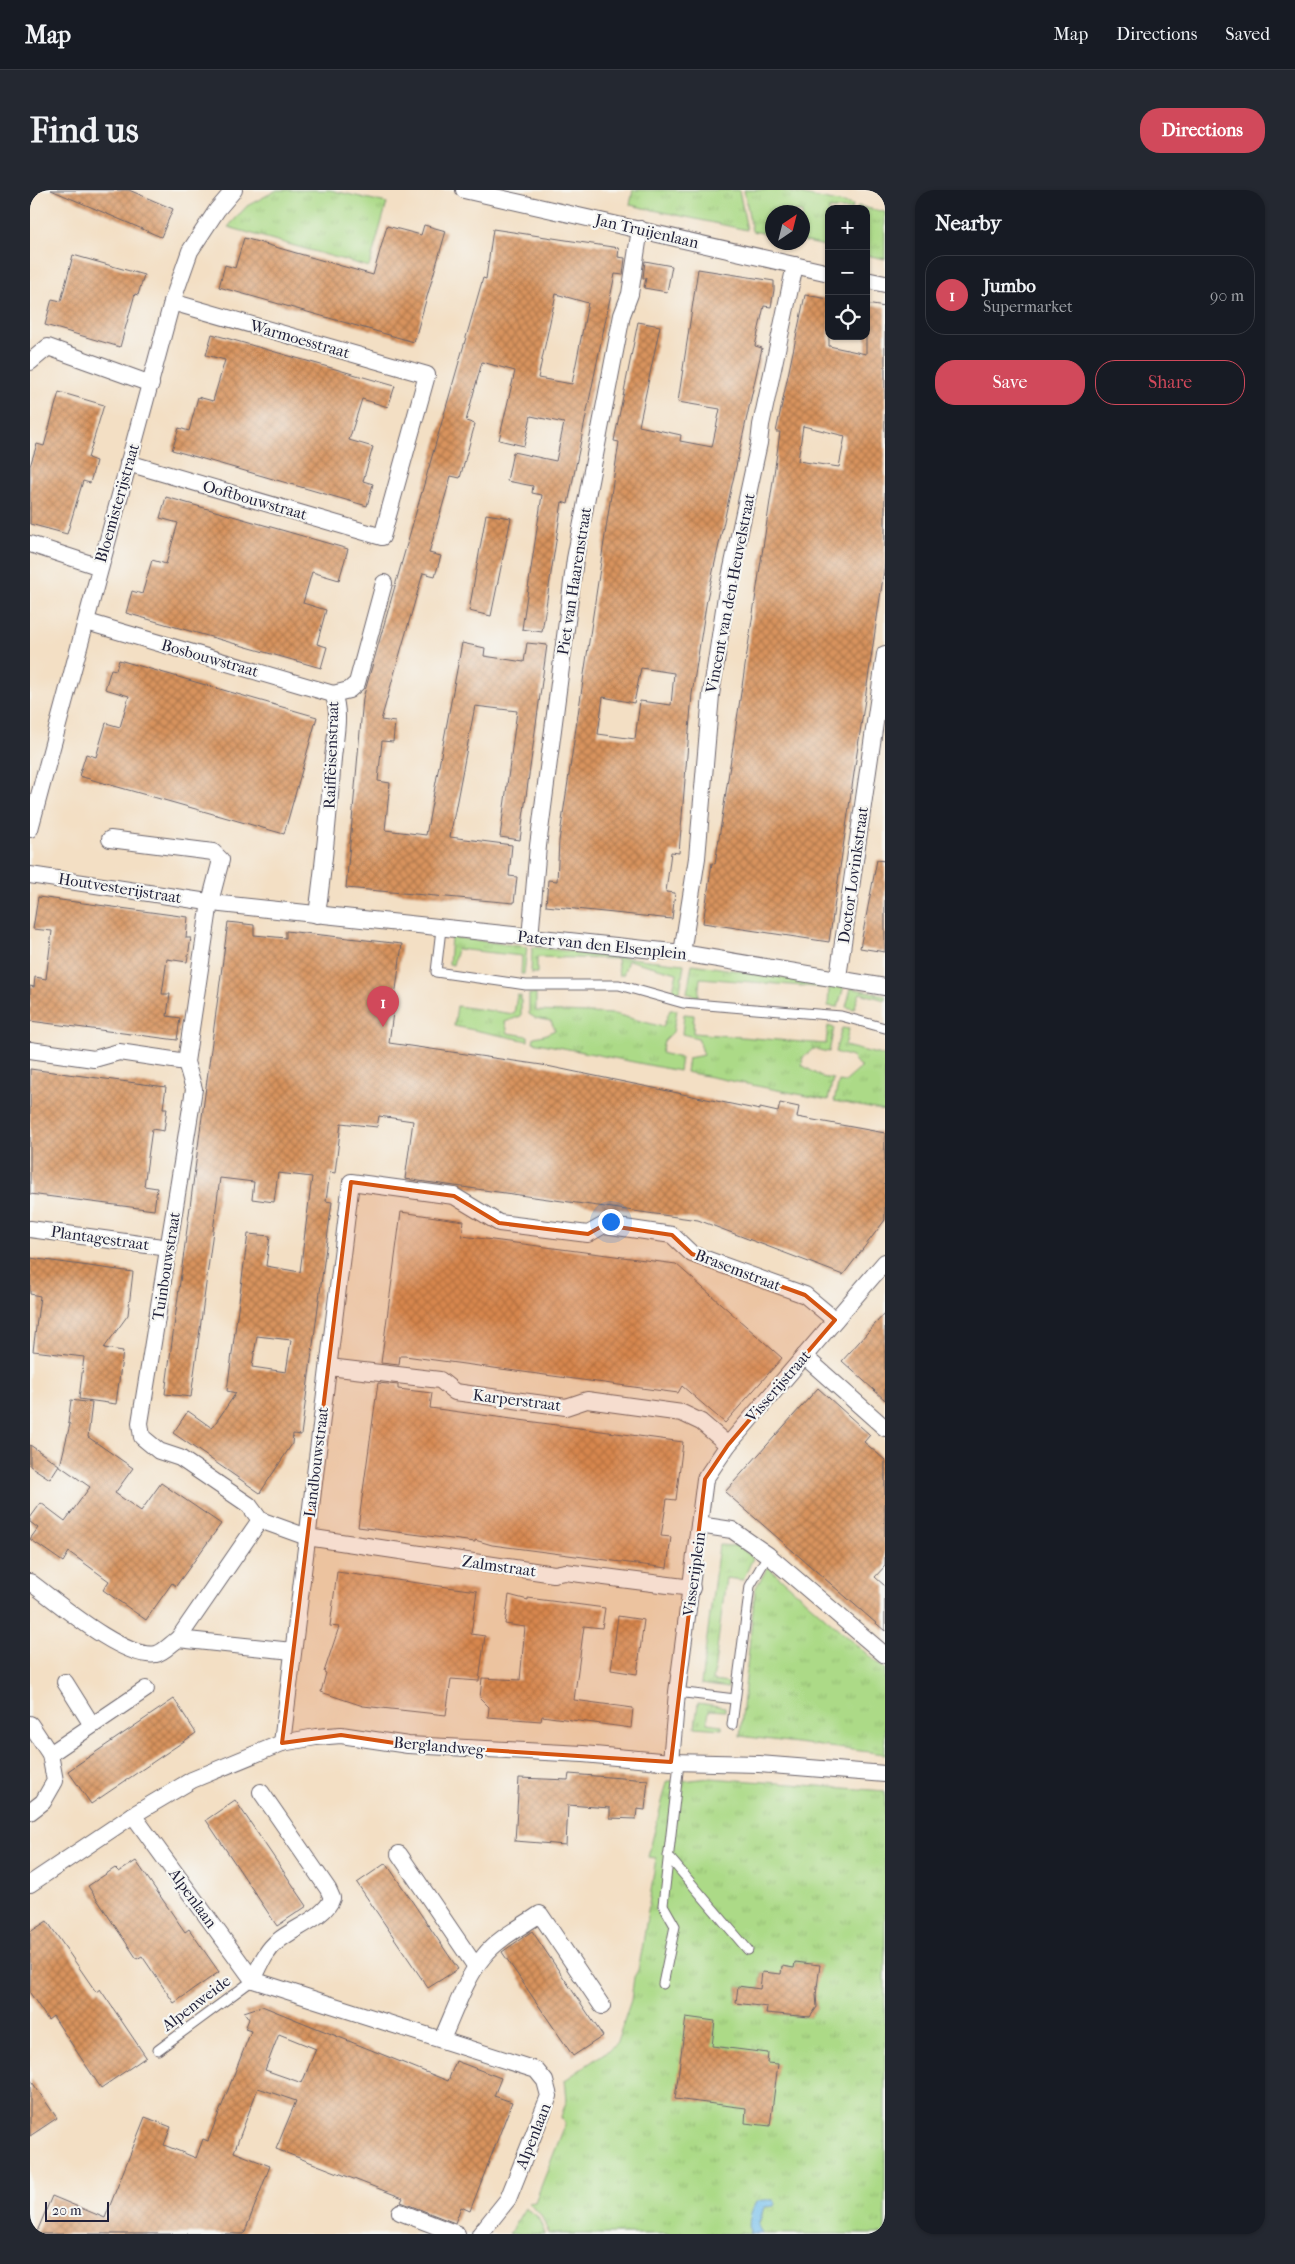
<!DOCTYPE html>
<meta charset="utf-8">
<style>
:root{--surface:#171b24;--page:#242831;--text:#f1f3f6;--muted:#9ea1a6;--line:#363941;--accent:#d1495b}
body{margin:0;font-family:"IM FELL French Canon",serif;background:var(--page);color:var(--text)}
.controls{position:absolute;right:15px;top:15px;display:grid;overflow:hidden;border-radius:10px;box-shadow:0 1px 4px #0004}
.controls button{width:45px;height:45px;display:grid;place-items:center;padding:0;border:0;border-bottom:1px solid var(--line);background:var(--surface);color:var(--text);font:25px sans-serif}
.compass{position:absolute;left:735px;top:15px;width:45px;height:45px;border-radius:50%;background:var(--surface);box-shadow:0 1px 4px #0004;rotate:35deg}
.scale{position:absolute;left:15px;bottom:12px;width:64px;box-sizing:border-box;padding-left:5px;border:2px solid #22223b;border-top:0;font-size:14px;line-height:18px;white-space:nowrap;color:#22223b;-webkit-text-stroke:4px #f6f6f2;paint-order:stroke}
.you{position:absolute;left:580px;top:1031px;width:18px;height:18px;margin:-12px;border:4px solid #fff;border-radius:50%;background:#1a73e8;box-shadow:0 0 0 8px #1a73e833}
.badge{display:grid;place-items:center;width:32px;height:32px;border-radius:50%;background:var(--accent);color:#fff;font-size:16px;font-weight:700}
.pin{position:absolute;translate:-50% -41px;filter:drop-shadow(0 1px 2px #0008)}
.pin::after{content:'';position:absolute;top:26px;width:18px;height:15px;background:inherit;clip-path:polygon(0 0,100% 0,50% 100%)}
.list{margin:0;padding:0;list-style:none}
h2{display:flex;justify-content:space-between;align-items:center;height:65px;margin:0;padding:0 20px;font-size:21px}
h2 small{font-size:16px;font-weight:400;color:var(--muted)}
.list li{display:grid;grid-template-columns:32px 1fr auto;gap:15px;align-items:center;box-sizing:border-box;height:80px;margin:0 10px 10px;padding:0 10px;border:1px solid var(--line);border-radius:20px}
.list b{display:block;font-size:19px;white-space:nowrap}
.list p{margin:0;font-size:16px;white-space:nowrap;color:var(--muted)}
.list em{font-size:16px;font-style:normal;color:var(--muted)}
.actions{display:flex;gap:10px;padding:15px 20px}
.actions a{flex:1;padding:11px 0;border:1px solid var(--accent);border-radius:20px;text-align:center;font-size:18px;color:var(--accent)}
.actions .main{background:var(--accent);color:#fff}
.icon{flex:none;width:28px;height:28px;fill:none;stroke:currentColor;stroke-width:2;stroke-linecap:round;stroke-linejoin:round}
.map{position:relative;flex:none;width:855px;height:2044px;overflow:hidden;border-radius:20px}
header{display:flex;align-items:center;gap:30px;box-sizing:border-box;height:70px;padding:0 25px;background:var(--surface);border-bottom:1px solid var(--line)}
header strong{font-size:24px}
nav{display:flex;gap:28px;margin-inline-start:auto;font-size:18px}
.intro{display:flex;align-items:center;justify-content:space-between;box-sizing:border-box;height:120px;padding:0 30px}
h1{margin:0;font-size:35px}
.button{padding:12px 22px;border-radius:20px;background:var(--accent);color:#fff;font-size:18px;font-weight:700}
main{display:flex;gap:30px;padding:0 30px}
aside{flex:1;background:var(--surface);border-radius:20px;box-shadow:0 1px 4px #0004}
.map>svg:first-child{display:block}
.grass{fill:url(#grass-tufts);stroke:#677e61;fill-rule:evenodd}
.water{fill:#71bdeb;stroke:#4a7093}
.building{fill:url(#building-cross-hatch);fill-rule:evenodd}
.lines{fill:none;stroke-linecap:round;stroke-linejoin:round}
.lane-casing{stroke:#6b646b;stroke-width:11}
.street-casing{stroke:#6b646b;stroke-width:18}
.lane{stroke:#fff;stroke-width:9}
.street{stroke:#fff;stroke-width:16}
.marked{fill:#d45411;fill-opacity:0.2;stroke:#d45411;stroke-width:4;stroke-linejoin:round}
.labels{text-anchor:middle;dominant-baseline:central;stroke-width:4.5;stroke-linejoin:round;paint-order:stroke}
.street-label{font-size:16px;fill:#22223b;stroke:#f6f6f2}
</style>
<header>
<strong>Map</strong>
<nav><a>Map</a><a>Directions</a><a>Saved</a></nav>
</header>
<div class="intro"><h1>Find us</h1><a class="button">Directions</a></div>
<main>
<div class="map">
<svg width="855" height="2044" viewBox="0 0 855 2044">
<defs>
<pattern id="grass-tufts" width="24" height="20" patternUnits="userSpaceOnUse" patternTransform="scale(1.25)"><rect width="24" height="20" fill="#acda87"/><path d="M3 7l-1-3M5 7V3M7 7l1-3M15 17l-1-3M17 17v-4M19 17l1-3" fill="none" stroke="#94bb75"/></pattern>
<pattern id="building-cross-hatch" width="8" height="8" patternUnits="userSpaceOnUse" patternTransform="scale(1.25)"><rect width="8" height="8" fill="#d8935d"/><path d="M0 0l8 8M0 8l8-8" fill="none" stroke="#af784e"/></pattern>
</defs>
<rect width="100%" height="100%" fill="#f6f6f2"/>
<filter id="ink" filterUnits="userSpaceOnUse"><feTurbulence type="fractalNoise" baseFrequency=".02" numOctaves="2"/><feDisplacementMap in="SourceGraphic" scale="10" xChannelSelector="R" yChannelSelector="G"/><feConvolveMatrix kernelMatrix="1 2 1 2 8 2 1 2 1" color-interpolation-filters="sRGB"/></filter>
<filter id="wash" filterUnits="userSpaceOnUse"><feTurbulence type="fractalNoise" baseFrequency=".0096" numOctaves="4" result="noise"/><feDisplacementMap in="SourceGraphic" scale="20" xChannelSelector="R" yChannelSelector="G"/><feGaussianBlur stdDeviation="1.12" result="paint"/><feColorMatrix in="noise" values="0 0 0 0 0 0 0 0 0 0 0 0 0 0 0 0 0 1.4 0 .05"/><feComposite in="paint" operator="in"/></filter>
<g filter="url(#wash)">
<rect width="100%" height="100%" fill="#f3dfc4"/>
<g class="grass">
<polygon points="247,0 300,0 357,13 339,77 198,37 217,16"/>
<polygon points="603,0 709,0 717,40 600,15"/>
<polygon points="714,0 750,0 823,15 822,19 799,19 799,57 773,51 772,22 742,22 742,45 722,41"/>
<polygon points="828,16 855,22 855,69 836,65 836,19 827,19"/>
<polygon points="421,747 497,757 494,784 491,784 492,766 427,759 423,775 419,774"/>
<polygon points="502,757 654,774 650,802 643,800 647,783 598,770 593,785 589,785 587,769 507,767 507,783 501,783"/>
<polygon points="662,774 814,796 808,817 798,816 799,798 670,788 668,807 657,803"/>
<polygon points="821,798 855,805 855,810 830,803 824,819 816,817"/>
<polygon points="499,804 506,804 506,821 585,824 633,837 640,820 647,820 643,842 634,851 631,863 651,868 649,881 503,852 504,847 514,845 525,840 521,831 505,828 499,824"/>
<polygon points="487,805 491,806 491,826 475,832 478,843 498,846 498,851 424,836 427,816 484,824"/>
<polygon points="654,824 664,825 663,843 796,854 798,836 804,838 799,862 783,859 773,867 772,875 791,887 803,889 798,910 656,882 658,868 674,865 668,848 652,844"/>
<polygon points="812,838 819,839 815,856 855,866 855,921 804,911 809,891 815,892 831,878 822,867 805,862"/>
<polygon points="689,1355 709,1356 723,1368 713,1390 696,1388 683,1491 698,1493 698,1498 671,1494"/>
<polygon points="738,1377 855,1480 855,1564 710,1546 725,1399"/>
<polygon points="668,1513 695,1517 695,1521 679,1520 677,1533 692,1535 692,1539 665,1537"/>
<path d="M680 1588 855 1601V2044H733L728 2036 734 2017 740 2016 745 2012 743 2010 726 2012 720 2031V2044H519L511 2025 498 2013 505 2012 535 1935 531 1927 537 1909 535 1890 586 1855 601 1810 604 1787 608 1780 612 1760 626 1668 618 1667 637 1592 638 1591H650L651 1593 652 1591ZM765 1772 790 1775 783 1806 786 1811 787 1817 780 1827 744 1824V1818L706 1812 708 1796 730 1799 732 1782 743 1783 751 1787 752 1776 764 1778Z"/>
<polygon points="495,2018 508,2027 515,2044 479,2044"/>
</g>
<path class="water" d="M732 2010H744L745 2014 744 2016 734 2017 728 2036 733 2044H720C718 2033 720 2022 726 2012Z"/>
<g id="blocks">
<g class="building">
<polygon points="21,0 99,0 143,19 131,47"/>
<polygon points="394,35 416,41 384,152 189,97 195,75 205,78 214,48 343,85 357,36 391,45"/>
<path d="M463 39 589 58 588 67 595 68 593 85 585 84 538 314 532 312 512 442 492 439 512 305 502 303 503 296 477 291 483 262 526 271 534 233 501 226 494 256 469 250 485 181 452 172 436 231 445 234 430 288 421 286 399 363 411 366 405 386 393 383 351 530 365 532 363 552 352 551 348 591 360 593 355 640 396 645 432 453 455 458 454 466 494 472 497 453 517 455 490 650 470 647 487 521 445 516 420 647 482 655 479 686 487 687 484 713 316 698 333 508 453 88 456 89ZM526 104 558 113 542 194 508 188Z"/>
<polygon points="43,65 114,85 108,105 105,104 90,157 15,135 22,109 31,111"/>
<polygon points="615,71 642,76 637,102 614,98 616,88 613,88"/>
<path d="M668 79 744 91V100L741 117 734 116 725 156 732 158 677 409 662 504 649 663 641 662 636 702 645 703 642 729 516 716 518 690 527 691 529 651 589 252 584 251 608 132 630 136 609 236 651 245 650 251 682 257 690 219 648 212ZM611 478 644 483 641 515 610 511 605 549 568 544 573 507 604 513Z"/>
<path d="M775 105 799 109V156L836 164V114L855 117V374L799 752 673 733 682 673 685 674 689 648 742 298 750 242H746ZM773 236 815 246 809 277 768 271Z"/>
<polygon points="182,144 365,196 358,217 332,209 319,250 343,257 333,291 343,294 337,316 142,260 149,238 159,241 168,207 183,211 195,170 176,165"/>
<polygon points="29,202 74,215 58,268 66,271 60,293 53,291 37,344 0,334 0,276 7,254 14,256"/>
<polygon points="136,307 318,359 309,390 282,382 273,413 296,420 287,454 297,457 291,478 96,423 102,401 112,404 122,370 136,374 148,333 130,328"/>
<polygon points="456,324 481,328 461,426 439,421"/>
<polygon points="89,470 287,527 254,644 49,586 56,564 66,567 76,533 90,537 99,506 75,499 81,479 86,480"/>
<polygon points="847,670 855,671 855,762 830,758"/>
<polygon points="8,707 158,727 156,748 161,748 157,772 137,769 132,804 140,804 137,826 150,828 147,850 0,831 0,796 4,797 5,787 16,789 22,741 3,739"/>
<path d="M198 732 224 735V745L256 748V741L372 754 359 853 512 875 730 920V918L748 922 750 913 769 917 767 927 855 943V1030L813 1085 668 1030 375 989 383 931 349 926 347 937 311 933 305 983 300 982 296 1011 302 1012 271 1245 263 1244 262 1254 230 1303 143 1243 158 1221 182 1238 206 1203 197 1201 218 1044 240 1046 236 1076 270 1082 282 987 248 983 244 1012 222 1009 224 992 190 988 161 1207 135 1204ZM227 1146 261 1150 256 1182 222 1177Z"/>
<polygon points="0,879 136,897 133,918 137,918 134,941 122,939 114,996 127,998 124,1020 0,1004"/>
<polygon points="371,1022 434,1031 432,1046 646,1074 752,1168 695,1233 652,1196 648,1203 375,1166 370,1166 369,1175 351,1173"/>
<polygon points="0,1068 103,1082 98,1125 74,1158 93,1161 86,1214 49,1209 54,1167 3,1161 10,1106 0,1104"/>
<polygon points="855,1123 855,1210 812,1171"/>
<polygon points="348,1193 368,1195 368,1199 402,1203 400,1218 653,1252 646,1310 637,1309 631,1346 641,1347 637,1378 462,1355 445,1350 445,1352 328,1337"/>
<polygon points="788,1198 840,1245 834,1252 855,1270 855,1376 845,1387 855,1396 855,1441 695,1302"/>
<polygon points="41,1210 62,1213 58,1247 103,1278 85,1303 111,1321 131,1293 191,1334 146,1396 142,1393 116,1430 73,1400 79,1391 39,1362 33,1372 0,1349 8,1338 0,1332 0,1328 11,1313 35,1331 60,1297 30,1276 40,1234 38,1233"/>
<polygon points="0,1255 29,1275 20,1289 0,1276"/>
<polygon points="307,1382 447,1401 441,1444 455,1446 449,1491 421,1489 416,1525 333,1516 291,1502 296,1483 294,1482 309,1437 300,1436"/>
<polygon points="479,1405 498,1410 498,1408 575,1418 572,1438 554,1436 544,1510 603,1518 601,1538 512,1526 511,1531 458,1527 459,1517 450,1508 452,1488 490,1490 495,1437 475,1434"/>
<polygon points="588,1426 614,1430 607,1484 581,1480"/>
<polygon points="144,1509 166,1543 61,1614 38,1581"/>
<polygon points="539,1584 618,1590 615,1620 607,1619 606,1629 580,1628 580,1618 538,1615 536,1655 485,1651 489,1588 538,1590"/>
<polygon points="205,1610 277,1716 247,1736 176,1630"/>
<polygon points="106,1671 155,1742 159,1739 189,1782 144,1813 112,1766 107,1769 58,1696 85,1678 89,1682"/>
<polygon points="356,1673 428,1779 398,1798 327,1693"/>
<polygon points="17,1731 66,1802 70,1799 116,1867 71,1898 23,1826 18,1830 0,1803 0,1742"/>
<polygon points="502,1741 573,1846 543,1866 472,1762"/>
<polygon points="765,1772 790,1775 786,1805 787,1817 780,1827 736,1823 737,1817 706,1813 708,1796 730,1799 732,1782 751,1784 752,1776 764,1778"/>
<path d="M232 1816 418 1891 426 1871 471 1888 464 1906 482 1912 440 2021 431 2017 425 2033 371 2012 373 2008 246 1959 266 1911 228 1898 204 1962 240 1976 214 2044H6L22 2006 75 2028 115 1927 141 1937 134 1955 166 1968 173 1949 178 1951 221 1841 215 1839 219 1829 214 1822ZM249 1844 286 1859 272 1893 235 1880Z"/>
<polygon points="656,1827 685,1831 682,1856 738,1863 737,1873 748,1874 740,1936 715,1933 716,1918 645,1909"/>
<polygon points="0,1889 27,1928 0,1946"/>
</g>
</g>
</g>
<g filter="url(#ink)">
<use href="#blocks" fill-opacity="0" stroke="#6b646b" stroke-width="1"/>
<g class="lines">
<g class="lane-casing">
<g id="lane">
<polyline points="411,739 406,782 496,795 589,795 653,813 811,826 855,838"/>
<polyline points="647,1502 705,1509"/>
<polyline points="702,1535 720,1396 738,1365"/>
<polyline points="638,1666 718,1760"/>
<polyline points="633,1794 645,1736 633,1715 649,1573"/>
<polyline points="128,1860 223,1790"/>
</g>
</g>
<g class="street-casing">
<g id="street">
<polyline points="434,0 799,83"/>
<polyline points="836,90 855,94"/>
<polyline points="0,172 18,157 121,194"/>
<polyline points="98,273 352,347 397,185 142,112"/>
<polyline points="0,354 70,377"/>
<polyline points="57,432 303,504"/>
<polyline points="0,639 142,112 160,61 187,20 204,0"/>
<polyline points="80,649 183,662 191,670 180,712 156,872 164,899 110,1233 112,1247 129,1261 150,1268 219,1315 230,1330 277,1347 524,1384 535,1382 662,1398"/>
<polyline points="0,685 191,714 652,763 855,797"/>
<path d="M287 725C294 673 299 621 303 568 305 548 311 523 303 504L319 500 327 493 354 393"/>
<polyline points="500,748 508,656 545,369 592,125 600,104 610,39"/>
<polyline points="652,763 667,668 681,505 696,406 729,253 731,235 765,75"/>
<polyline points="808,787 855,464"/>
<polyline points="0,860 64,869 89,862 156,872"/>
<polyline points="0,1039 139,1058"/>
<polyline points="774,1166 855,1238"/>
<polyline points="299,1177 410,1190 425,1202 536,1217 557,1210 652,1223 671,1232 698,1255"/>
<polyline points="669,1335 675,1289 698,1255 855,1072"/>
<path d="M0 1392C26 1411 94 1470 126 1464 133 1463 142 1453 148 1449L262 1461"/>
<polyline points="148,1449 230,1330"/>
<polyline points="35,1492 62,1535"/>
<polyline points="0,1534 20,1564 25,1591 13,1612 0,1622"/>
<polyline points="252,1553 321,992 424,1006 469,1033 558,1044 574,1035 642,1045 662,1064 775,1105 805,1130"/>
<polyline points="20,1564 116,1499"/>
<polyline points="641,1572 647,1502 669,1335 702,1340 738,1365 855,1465"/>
<polyline points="103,1625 223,1790 506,1880 515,1891 519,1906 478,2009 450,2044"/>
<polyline points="369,1664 446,1777"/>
<polyline points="0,1694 103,1625 162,1590 252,1553 286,1547 311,1545 378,1555 553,1564 641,1572 729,1574 855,1584"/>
<path d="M223 1790C230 1776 235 1761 248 1751 263 1738 296 1727 302 1708L298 1699 231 1602"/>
<path d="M412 1849C424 1823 436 1787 454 1766 468 1748 491 1737 510 1724L572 1816"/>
<polyline points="370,2022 427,2044"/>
</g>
</g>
<use href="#lane" class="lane"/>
<use href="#street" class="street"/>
</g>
</g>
<path class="marked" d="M321 992 424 1006 469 1033 558 1044 574 1035 642 1045 662 1064 775 1105 805 1130 698 1255 675 1289 641 1572 378 1555 311 1545 252 1553Z"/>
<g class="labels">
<g class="street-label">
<text transform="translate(617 41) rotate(13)">Jan Truijenlaan</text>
<text transform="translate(270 149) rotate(16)">Warmoesstraat</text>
<text transform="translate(225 310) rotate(16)">Ooftbouwstraat</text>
<text transform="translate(87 313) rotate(-74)">Bloemisterijstraat</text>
<text transform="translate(544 391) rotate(-81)">Piet van Haarenstraat</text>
<text transform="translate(700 403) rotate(-79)">Vincent van den Heuvelstraat</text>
<text transform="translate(180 468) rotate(16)">Bosbouwstraat</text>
<text transform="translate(301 565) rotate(-88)">Raiffeisenstraat</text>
<text transform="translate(823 685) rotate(-82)">Doctor Lovinkstraat</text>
<text transform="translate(90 698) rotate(9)">Houtvesterijstraat</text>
<text transform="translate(572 755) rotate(6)">Pater van den Elsenplein</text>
<text transform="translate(70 1048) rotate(8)">Plantagestraat</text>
<text transform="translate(136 1076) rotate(-81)">Tuinbouwstraat</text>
<text transform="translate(708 1080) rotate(21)">Brasemstraat</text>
<text transform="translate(748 1196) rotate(-49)">Visserijstraat</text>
<text transform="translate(487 1210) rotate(7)">Karperstraat</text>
<text transform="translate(286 1272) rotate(-83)">Landbouwstraat</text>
<text transform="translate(469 1376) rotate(8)">Zalmstraat</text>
<text transform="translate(664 1384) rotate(-82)">Visserijplein</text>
<text transform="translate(409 1556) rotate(5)">Berglandweg</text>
<text transform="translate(163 1708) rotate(54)">Alpenlaan</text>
<text transform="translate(166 1813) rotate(-37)">Alpenweide</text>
<text transform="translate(503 1946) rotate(-68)">Alpenlaan</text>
</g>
</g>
</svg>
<div class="controls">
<button>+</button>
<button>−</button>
<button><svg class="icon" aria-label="locate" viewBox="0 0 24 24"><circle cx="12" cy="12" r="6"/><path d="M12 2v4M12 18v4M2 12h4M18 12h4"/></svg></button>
</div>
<svg class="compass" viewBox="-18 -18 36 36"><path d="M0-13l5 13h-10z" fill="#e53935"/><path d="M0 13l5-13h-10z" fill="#9ea1a6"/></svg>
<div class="scale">20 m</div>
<div class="you"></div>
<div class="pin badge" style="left:353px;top:837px">1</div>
</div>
<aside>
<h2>Nearby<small></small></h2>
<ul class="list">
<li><span class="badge">1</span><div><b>Jumbo</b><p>Supermarket</p></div><em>90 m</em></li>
</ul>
<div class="actions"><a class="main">Save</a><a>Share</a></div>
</aside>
</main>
